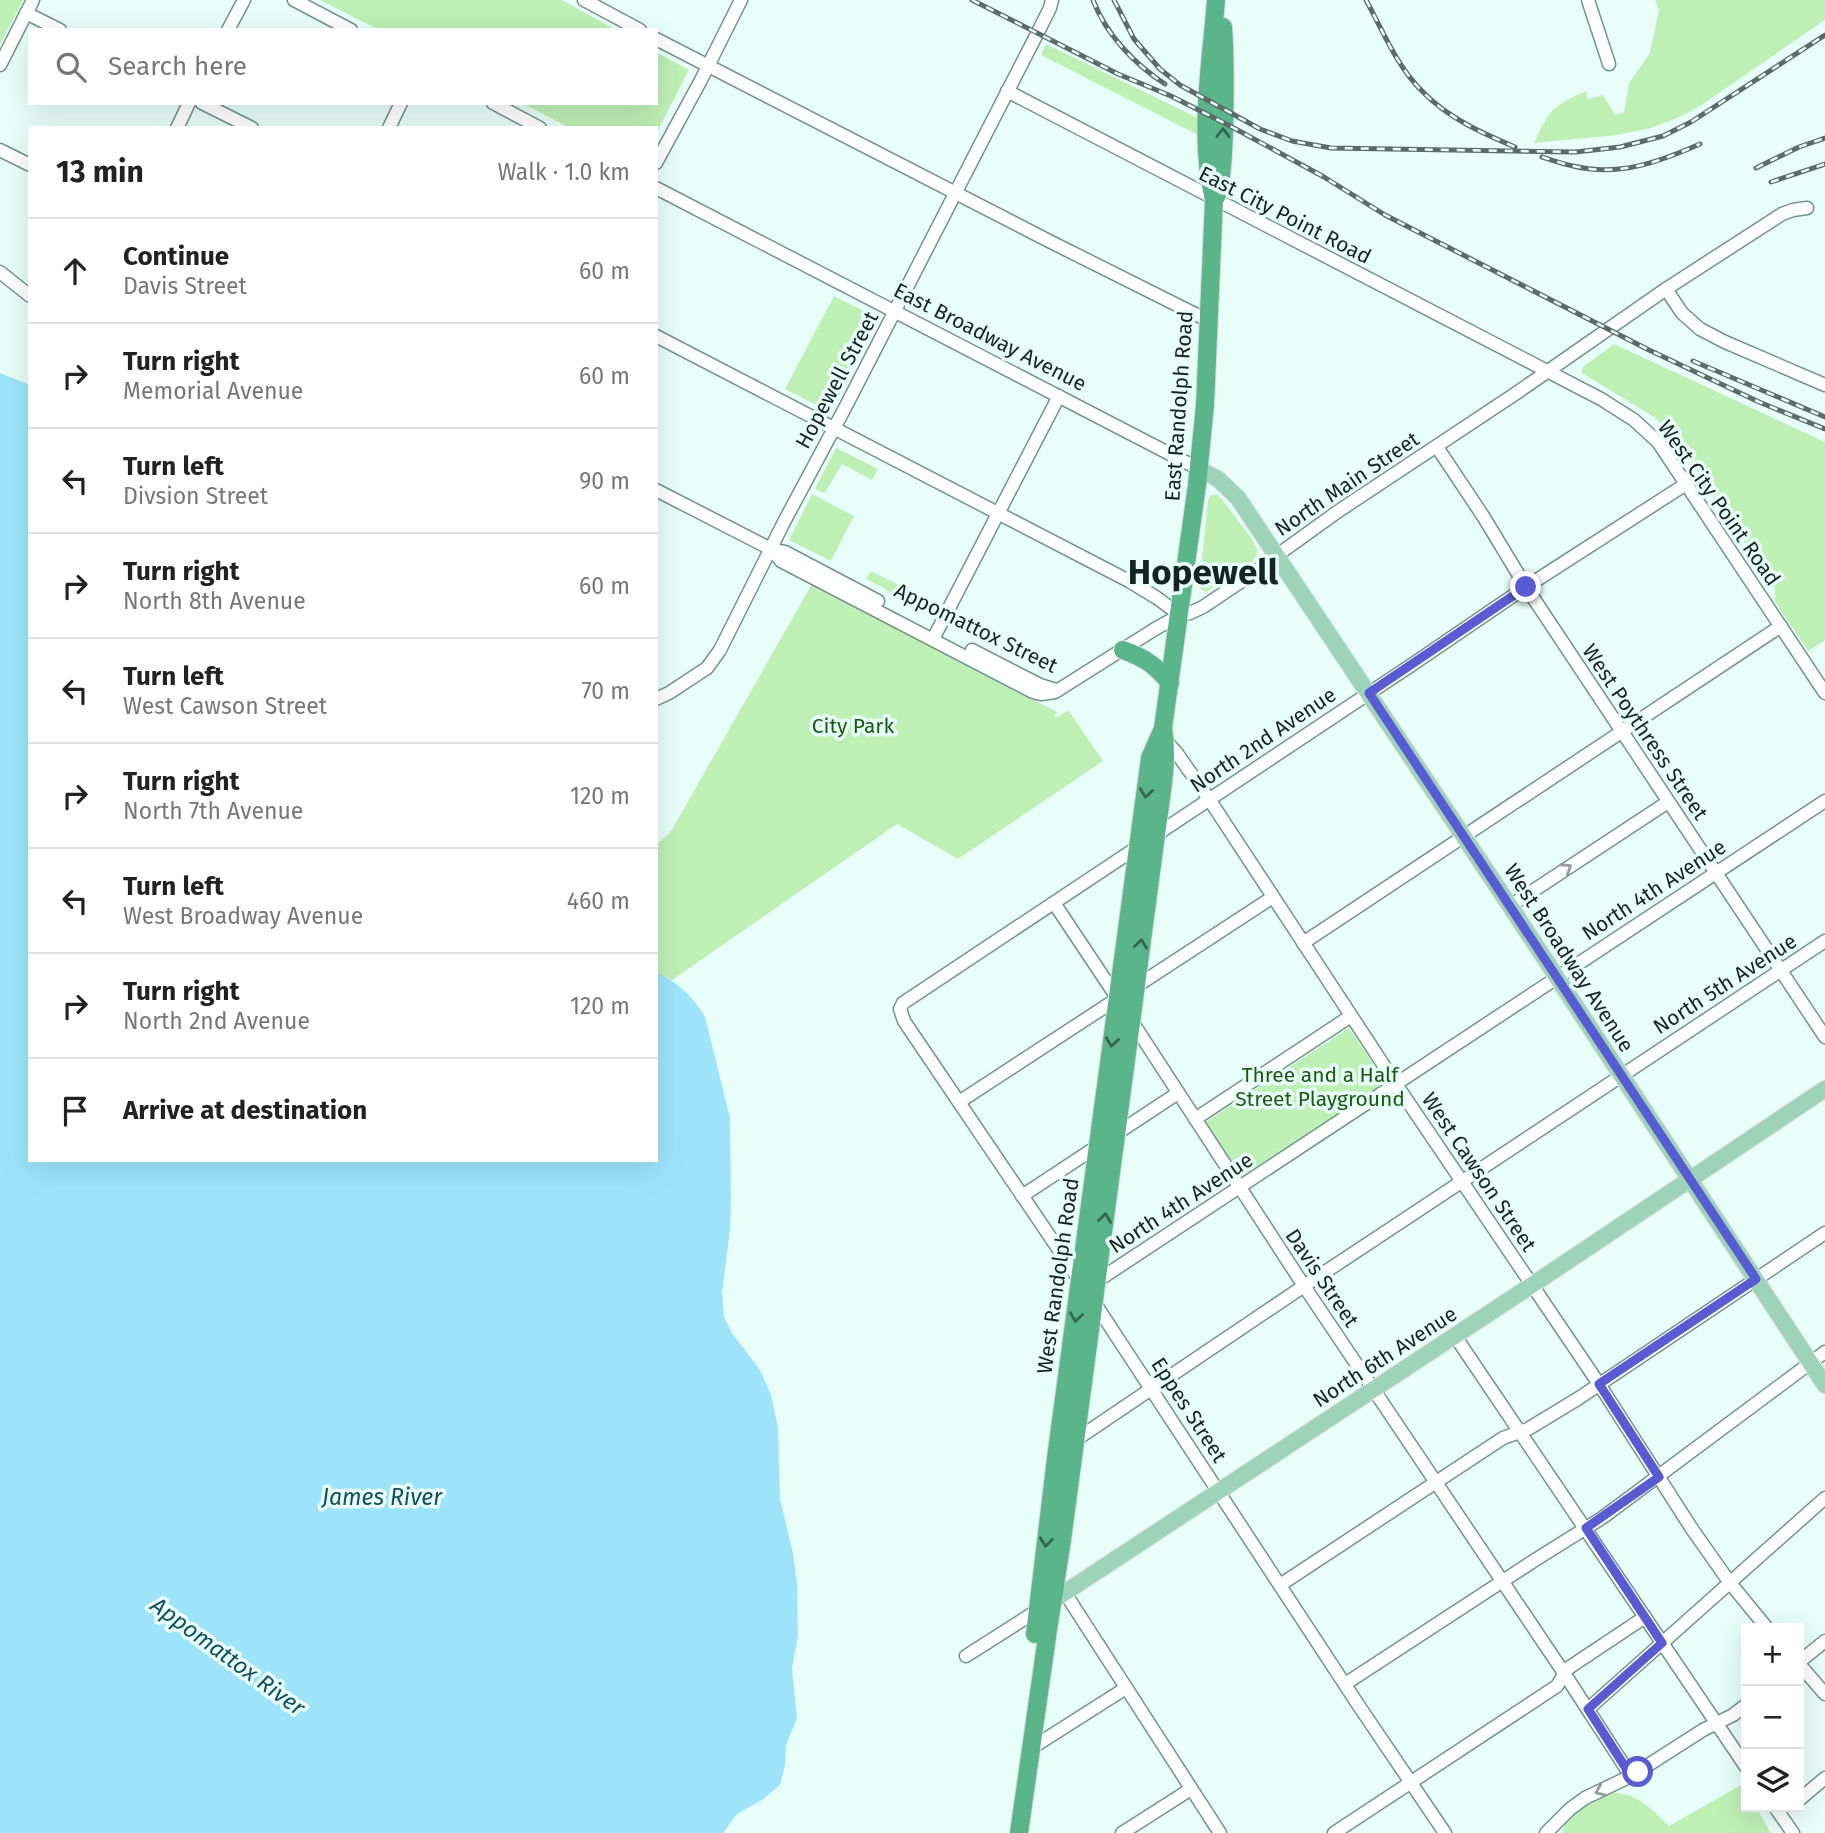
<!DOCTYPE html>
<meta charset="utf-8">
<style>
:root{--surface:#fff;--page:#f6f6f6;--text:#222;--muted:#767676;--line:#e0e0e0}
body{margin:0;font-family:"Fira Sans",sans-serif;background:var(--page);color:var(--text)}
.controls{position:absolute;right:21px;bottom:21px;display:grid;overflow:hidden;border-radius:0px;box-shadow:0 7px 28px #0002}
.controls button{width:63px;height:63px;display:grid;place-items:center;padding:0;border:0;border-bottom:2px solid var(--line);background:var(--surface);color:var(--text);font:35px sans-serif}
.stop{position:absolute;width:21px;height:21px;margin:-16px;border:5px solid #595bd3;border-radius:50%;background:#fff}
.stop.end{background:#595bd3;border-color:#fff;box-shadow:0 2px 7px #0008}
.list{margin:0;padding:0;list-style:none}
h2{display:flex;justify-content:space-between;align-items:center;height:91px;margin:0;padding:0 28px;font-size:30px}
h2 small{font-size:23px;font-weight:400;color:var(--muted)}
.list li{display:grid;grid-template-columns:46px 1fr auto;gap:21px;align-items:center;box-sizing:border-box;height:105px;padding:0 28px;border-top:2px solid var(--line)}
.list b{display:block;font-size:26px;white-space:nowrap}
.list p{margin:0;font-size:23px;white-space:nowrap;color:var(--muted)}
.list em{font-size:23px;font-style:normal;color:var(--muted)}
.icon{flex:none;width:38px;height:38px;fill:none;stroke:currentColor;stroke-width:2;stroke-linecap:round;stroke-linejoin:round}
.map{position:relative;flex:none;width:1825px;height:1833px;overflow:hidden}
.search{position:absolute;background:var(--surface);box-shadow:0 7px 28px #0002;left:28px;top:28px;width:630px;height:77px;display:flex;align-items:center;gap:18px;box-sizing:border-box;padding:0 24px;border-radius:0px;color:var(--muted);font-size:26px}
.panel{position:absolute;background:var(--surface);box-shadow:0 7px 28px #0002;left:28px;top:126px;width:630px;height:1036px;border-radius:0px}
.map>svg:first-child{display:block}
.green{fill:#bef0b6}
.water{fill:#9de4fa}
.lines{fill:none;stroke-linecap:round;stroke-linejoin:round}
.minor-casing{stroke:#72948d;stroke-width:15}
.major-casing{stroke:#dadcdb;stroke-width:18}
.highway-casing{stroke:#dadcdb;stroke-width:20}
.minor{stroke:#fff;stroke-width:12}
.major{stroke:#9cd3b9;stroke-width:16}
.highway{stroke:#5ab68a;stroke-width:18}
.rail-casing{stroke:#5b6c68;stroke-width:5}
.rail{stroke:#e8fef9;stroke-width:2.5;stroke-dasharray:8;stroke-linecap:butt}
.oneway{stroke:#356650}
.oneway2{stroke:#969c9b}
.route{stroke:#595bd3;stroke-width:9}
.labels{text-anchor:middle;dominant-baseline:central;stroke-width:7;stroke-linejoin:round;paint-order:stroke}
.street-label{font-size:21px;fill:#162421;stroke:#e8fef9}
.park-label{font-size:21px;fill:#175b0e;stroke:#e8fef9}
.water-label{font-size:23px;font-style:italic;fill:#134f5e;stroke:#e8fef9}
.town-label{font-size:35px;font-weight:bold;fill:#162421;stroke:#e8fef9}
</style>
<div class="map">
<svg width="1825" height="1833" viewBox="0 0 1825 1833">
<rect width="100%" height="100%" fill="#e8fef9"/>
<g class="green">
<polygon points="0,0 23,0 0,45"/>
<polygon points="320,0 562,0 616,30 379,30"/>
<path d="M1655 0H1825V20L1700 106 1677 118 1651 128 1617 135 1534 143C1549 110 1553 106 1586 91L1588 99 1603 95 1615 115 1624 112 1629 83 1650 53 1659 10Z"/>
<polygon points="1046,44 1200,119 1200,136 1041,55"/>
<polygon points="656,52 689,70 656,134 656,128 570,128 522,103 656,103"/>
<polygon points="834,296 878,318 829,410 826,410 785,389"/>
<polygon points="1614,344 1825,442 1825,640 1808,651 1775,602 1775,588 1673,435 1654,417 1582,373 1583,367"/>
<polygon points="836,448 878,469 872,480 842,464 826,491 824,493 815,489"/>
<polygon points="812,494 854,516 831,561 789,540"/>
<polygon points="1216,494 1221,498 1252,539 1257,549 1257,554 1252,562 1206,592 1199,588 1208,500 1210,496"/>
<polygon points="871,571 934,603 929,612 866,579"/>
<polygon points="812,584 1057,712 1054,716 1059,717 1068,710 1103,761 958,859 897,824 672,980 656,972 656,845 670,833"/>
<polygon points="1349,1028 1386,1083 1240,1179 1204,1123"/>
<path d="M1743 1784 1746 1789V1807H1756L1771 1833H1562C1567 1816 1574 1810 1589 1801 1624 1781 1645 1802 1669 1826Z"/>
</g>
<path class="water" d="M0 373 30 385V1160H656V972C676 981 694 997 705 1017L730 1118 731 1201 730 1230 722 1293 724 1317 732 1333 760 1370 771 1395 778 1427 780 1499 793 1553 797 1584 798 1636 792 1668 797 1718 786 1745 785 1766 780 1785 762 1800 737 1814 723 1833H0Z"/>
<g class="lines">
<g class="minor-casing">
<g id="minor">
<polyline points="294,0 351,30"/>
<polyline points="584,0 640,30"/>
<polyline points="1588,0 1609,64"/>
<polyline points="26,13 60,30"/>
<polyline points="228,30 244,0"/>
<polyline points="656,39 1051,242 1209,321"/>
<polyline points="0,65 33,0"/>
<polyline points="1007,91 1601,399 1634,420 1658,442 1825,693"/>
<polyline points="202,103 252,128"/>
<polyline points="493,103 540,128"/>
<polyline points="177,128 189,103"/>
<polyline points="389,128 401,103"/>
<polyline points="0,150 30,165"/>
<polyline points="656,163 701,80 741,0"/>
<polyline points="656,188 1199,469"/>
<polyline points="0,272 30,296"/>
<polyline points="1666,289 1682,313 1700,329 1725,342 1825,385"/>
<polyline points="656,336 1129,581 1157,598 1180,615"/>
<polyline points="1437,447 1483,516 1526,587 1825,1037"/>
<polyline points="656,490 771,549 785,552 878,601"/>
<polyline points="771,549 781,561 1033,692 1041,694 1055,692 1155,629 1180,615 1190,613 1203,607 1264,566 1276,556 1340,510 1515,394 1666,289 1782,214 1793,210 1807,208"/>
<polyline points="933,639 1059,396"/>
<polyline points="972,650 1040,685 1056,690"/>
<polyline points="656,699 669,693 707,668 720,650 784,522 846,406 1037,34 1050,8 1052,0"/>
<polyline points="1161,738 1166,741 1176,752 1209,799 1396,1084 1599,1384 1692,1529 1730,1583 1767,1628"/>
<polyline points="1054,903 1118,999"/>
<polyline points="1510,906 1668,802"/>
<polyline points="1303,943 1781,626"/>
<polyline points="1131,1020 1304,1286 1564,1673 1631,1776"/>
<polyline points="959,1102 1273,897"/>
<polyline points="1195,1119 1351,1016"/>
<polyline points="1022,1196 1178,1093"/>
<polyline points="1091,1281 1097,1281 1825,801"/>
<polyline points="1082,1284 904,1021 900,1009 903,1003 1413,664 1526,587 1686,484"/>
<polyline points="1092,1299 1359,1706 1445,1833"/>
<polyline points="1455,1336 1746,1767"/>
<polyline points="1074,1441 1304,1286 1825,941"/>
<polyline points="1280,1585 1503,1438 1528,1429 1579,1398 1825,1233"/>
<polyline points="1065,1593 1220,1833"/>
<polyline points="966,1656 1038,1610"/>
<polyline points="1799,1662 1825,1641"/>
<polyline points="1799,1664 1825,1694"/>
<polyline points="1345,1684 1535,1560 1602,1518 1825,1352"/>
<polyline points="1588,1709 1825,1498"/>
<polyline points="1030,1749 1126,1688"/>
<polyline points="1799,1800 1825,1778"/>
<polyline points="1775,1807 1793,1833"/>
<polyline points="1122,1833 1191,1789"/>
<polyline points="1334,1833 1557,1686 1567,1669 1645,1617"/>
<polyline points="1546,1833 1570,1809 1585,1798 1631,1776 1703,1730 1733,1715 1746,1705"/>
</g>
</g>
<g class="major-casing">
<g id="major">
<polyline points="1199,469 1218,479 1238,498 1510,906 1825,1385"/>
<polyline points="1046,1605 1532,1285 1825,1089"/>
</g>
</g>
<g class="highway-casing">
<g id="highway">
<path d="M1216 197C1227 181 1225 52 1223 27"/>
<path d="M1123 650C1145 658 1155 665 1170 683"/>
<polyline points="1035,1634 1056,1458 1150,758 1162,731"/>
<path d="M1019 1833 1048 1630 1062 1540 1156 835C1160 800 1169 762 1163 728L1197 485 1205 405 1214 200C1198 135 1211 65 1216 0"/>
</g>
</g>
<use href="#minor" class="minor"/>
<use href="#major" class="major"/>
<use href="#highway" class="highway"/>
<g class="rail-casing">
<g id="rail">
<polyline points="972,0 1118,74 1171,96 1232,127 1324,177 1385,215 1649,350 1759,402 1825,429"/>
<path d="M1093 0C1106 34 1134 64 1165 84"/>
<polyline points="1114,0 1134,39 1160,69 1180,85 1260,129 1292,141 1331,148 1576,152 1620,147 1663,136 1691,122 1825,35"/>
<path d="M1366 0C1383 31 1397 67 1423 92 1448 118 1482 133 1515 147"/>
<path d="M1542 157C1552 160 1563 164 1573 166 1619 177 1659 162 1700 144"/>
<polyline points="1756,168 1799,147 1825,138"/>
<polyline points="1771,182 1825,164"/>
<polyline points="1693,361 1825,417"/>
</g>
</g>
<use href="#rail" class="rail"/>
</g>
<defs><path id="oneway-chevron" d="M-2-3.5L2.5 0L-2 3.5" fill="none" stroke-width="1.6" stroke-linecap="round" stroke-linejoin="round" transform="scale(1.75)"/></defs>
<g class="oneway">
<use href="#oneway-chevron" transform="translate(1223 133) rotate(-89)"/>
<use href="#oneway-chevron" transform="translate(1146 793) rotate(98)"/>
<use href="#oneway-chevron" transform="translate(1141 944) rotate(-82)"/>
<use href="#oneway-chevron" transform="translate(1112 1042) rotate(98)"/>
<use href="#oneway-chevron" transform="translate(1105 1218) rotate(-82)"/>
<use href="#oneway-chevron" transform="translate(1076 1317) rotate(98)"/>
<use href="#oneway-chevron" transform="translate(1046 1542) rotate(97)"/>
</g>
<g class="oneway2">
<use href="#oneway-chevron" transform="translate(1567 868) rotate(-33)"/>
<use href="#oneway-chevron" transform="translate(1600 1791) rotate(156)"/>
</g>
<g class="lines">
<polyline class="route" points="1526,587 1369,693 1756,1279 1599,1384 1659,1477 1586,1528 1662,1643 1588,1709 1631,1776 1638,1772"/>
</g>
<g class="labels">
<g class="street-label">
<text transform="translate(1285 215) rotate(27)">East City Point Road</text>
<text transform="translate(990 337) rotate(27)">East Broadway Avenue</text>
<text transform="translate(837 380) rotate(-62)">Hopewell Street</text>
<text transform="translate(1179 406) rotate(-86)">East Randolph Road</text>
<text transform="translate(1347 484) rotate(-34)">North Main Street</text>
<text transform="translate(1719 503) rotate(55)">West City Point Road</text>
<text transform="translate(976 628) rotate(26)">Appomattox Street</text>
<text transform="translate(1645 732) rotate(56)">West Poythress Street</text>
<text transform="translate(1263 740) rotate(-34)">North 2nd Avenue</text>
<text transform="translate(1654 890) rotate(-33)">North 4th Avenue</text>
<text transform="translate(1569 958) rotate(57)">West Broadway Avenue</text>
<text transform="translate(1725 984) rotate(-33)">North 5th Avenue</text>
<text transform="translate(1479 1172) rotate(56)">West Cawson Street</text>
<text transform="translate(1181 1203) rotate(-33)">North 4th Avenue</text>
<text transform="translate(1058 1276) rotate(-82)">West Randolph Road</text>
<text transform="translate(1322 1278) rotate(56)">Davis Street</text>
<text transform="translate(1385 1357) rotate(-33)">North 6th Avenue</text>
<text transform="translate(1189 1410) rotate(57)">Eppes Street</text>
</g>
<g class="park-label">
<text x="853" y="726">City Park</text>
<text x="1320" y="1075">Three and a Half<tspan x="1320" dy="24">Street Playground</tspan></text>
</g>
<g class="water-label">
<text x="382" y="1497">James River</text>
<text transform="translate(228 1656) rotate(36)">Appomattox River</text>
</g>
<g class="town-label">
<text x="1203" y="572">Hopewell</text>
</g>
</g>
</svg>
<div class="controls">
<button>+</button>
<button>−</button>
<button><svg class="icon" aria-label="layers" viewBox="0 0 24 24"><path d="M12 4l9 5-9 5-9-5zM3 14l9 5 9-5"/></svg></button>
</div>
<div class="stop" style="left:1638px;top:1772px"></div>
<div class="stop end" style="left:1526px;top:587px"></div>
<div class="search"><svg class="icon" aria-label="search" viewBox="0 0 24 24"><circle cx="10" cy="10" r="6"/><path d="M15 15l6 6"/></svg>Search here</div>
<section class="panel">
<h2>13 min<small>Walk · 1.0 km</small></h2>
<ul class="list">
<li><svg class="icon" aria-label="ahead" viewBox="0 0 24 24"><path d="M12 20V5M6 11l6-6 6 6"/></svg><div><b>Continue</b><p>Davis Street</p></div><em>60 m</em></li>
<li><svg class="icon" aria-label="right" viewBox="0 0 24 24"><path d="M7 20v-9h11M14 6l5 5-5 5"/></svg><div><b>Turn right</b><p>Memorial Avenue</p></div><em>60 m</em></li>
<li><svg class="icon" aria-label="left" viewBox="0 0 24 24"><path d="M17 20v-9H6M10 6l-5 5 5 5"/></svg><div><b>Turn left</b><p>Divsion Street</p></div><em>90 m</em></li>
<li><svg class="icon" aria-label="right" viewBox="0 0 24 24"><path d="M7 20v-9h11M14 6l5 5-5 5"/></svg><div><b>Turn right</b><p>North 8th Avenue</p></div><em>60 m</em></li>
<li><svg class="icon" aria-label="left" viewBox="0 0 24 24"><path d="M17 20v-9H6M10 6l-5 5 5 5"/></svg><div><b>Turn left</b><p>West Cawson Street</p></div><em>70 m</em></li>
<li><svg class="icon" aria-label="right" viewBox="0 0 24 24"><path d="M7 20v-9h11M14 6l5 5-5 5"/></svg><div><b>Turn right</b><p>North 7th Avenue</p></div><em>120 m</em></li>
<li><svg class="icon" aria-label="left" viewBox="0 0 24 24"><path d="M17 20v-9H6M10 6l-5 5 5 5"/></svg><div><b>Turn left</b><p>West Broadway Avenue</p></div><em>460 m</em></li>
<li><svg class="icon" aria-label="right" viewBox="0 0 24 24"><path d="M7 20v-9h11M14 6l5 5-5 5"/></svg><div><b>Turn right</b><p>North 2nd Avenue</p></div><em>120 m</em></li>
<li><svg class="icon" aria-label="arrive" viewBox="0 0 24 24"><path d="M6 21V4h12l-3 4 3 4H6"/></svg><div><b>Arrive at destination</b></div></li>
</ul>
</section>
</div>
